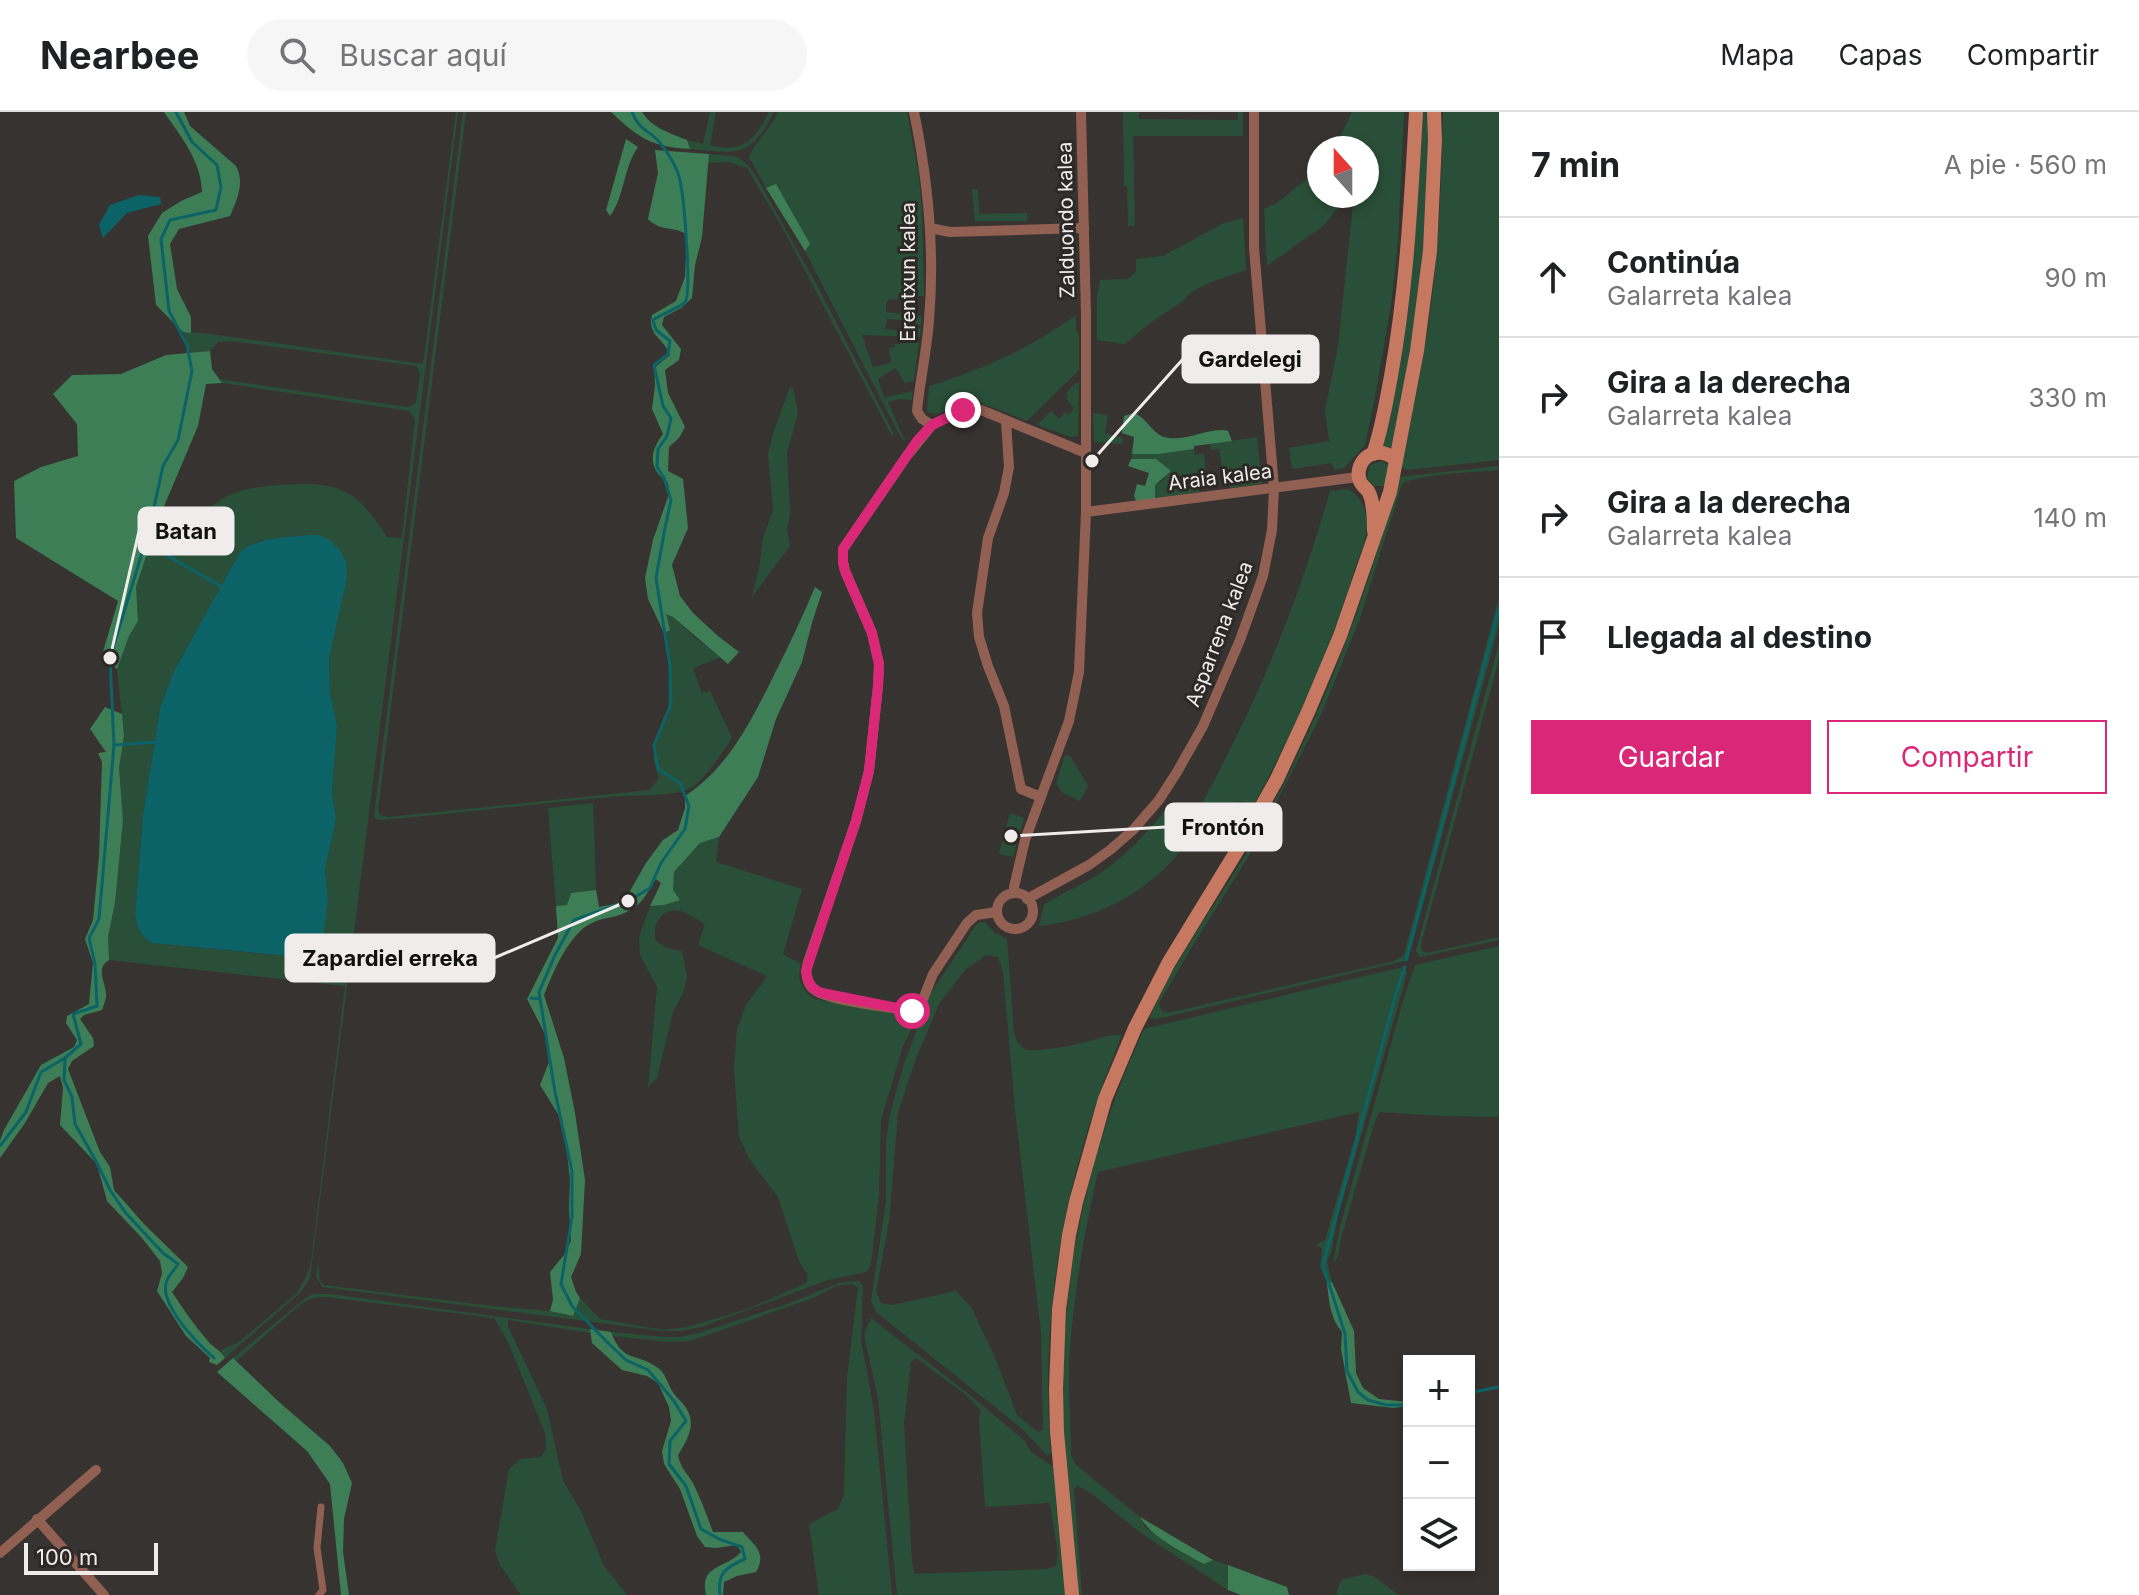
<!DOCTYPE html>
<html lang="es">
<meta charset="utf-8">
<style>
:root{--surface:#fff;--page:#f6f6f6;--text:#202124;--muted:#757577;--line:#e0e0e0;--accent:#db2777}
body{margin:0;font-family:Inter,sans-serif;background:var(--page);color:var(--text)}
.controls{position:absolute;right:24px;bottom:24px;display:grid;overflow:hidden;border-radius:0px;box-shadow:0 4px 12px #0003}
.controls button{width:72px;height:72px;display:grid;place-items:center;padding:0;border:0;border-bottom:2px solid var(--line);background:var(--surface);color:var(--text);font:40px sans-serif}
.compass{position:absolute;left:1307px;top:24px;width:72px;height:72px;border-radius:50%;background:var(--surface);box-shadow:0 4px 12px #0003;rotate:339deg}
.scale{position:absolute;left:24px;bottom:20px;width:134px;box-sizing:border-box;padding-left:8px;border:4px solid #efeceb;border-top:0;font-size:22px;line-height:28px;white-space:nowrap;color:#efeceb;-webkit-text-stroke:6px #2d2927;paint-order:stroke}
.stop{position:absolute;width:24px;height:24px;margin:-18px;border:6px solid #db2777;border-radius:50%;background:#fff}
.stop.end{background:#db2777;border-color:#fff;box-shadow:0 2px 8px #0008}
.list{margin:0;padding:0;list-style:none}
h2{display:flex;justify-content:space-between;align-items:center;height:104px;margin:0;padding:0 32px;font-size:34px}
h2 small{font-size:26px;font-weight:400;color:var(--muted)}
.list li{display:grid;grid-template-columns:52px 1fr auto;gap:24px;align-items:center;box-sizing:border-box;height:120px;padding:0 32px;border-top:2px solid var(--line)}
.list b{display:block;font-size:30px;white-space:nowrap}
.list p{margin:0;font-size:26px;white-space:nowrap;color:var(--muted)}
.list em{font-size:26px;font-style:normal;color:var(--muted)}
.actions{display:flex;gap:16px;padding:24px 32px}
.actions a{flex:1;padding:18px 0;border:2px solid var(--accent);border-radius:0px;text-align:center;font-size:28px;color:var(--accent)}
.actions .main{background:var(--accent);color:#fff}
.icon{flex:none;width:44px;height:44px;fill:none;stroke:currentColor;stroke-width:2;stroke-linecap:round;stroke-linejoin:round}
.map{position:relative;flex:none;width:1499px;height:1483px;overflow:hidden}
header{display:flex;align-items:center;gap:48px;box-sizing:border-box;height:112px;padding:0 40px;background:var(--surface);border-bottom:2px solid var(--line)}
header strong{font-size:38px}
nav{display:flex;gap:44px;margin-inline-start:auto;font-size:28px}
.search{width:560px;height:72px;background:var(--page);display:flex;align-items:center;gap:20px;box-sizing:border-box;padding:0 28px;border-radius:44px;color:var(--muted);font-size:30px}
main{display:flex}
aside{flex:1;background:var(--surface)}
.map>svg:first-child{display:block}
.green{fill:#2a4f38;fill-rule:evenodd}
.forest{fill:#3d7e56}
.water{fill:#0c6367}
.lines{fill:none;stroke-linecap:round;stroke-linejoin:round}
.stream{stroke:#0c6367;stroke-width:3}
.pedestrian{stroke:#926052;stroke-width:7}
.minor{stroke:#926052;stroke-width:10}
.secondary{stroke:#c67861;stroke-width:14}
.route{stroke:#db2777;stroke-width:10}
.labels{text-anchor:middle;dominant-baseline:central;stroke-width:6;stroke-linejoin:round;paint-order:stroke}
.street-label{font-size:20px;fill:#efeceb;stroke:#2d2927}
.leader{fill:none;stroke:#efeceb;stroke-width:3}
.callout-dot{fill:#efeceb;stroke:#2d2927;stroke-width:3}
.callout{fill:#efeceb;stroke:#efeceb;stroke-width:3}
.callout-label{font-size:22px;text-anchor:middle;font-weight:bold;fill:#111}
</style>
<header>
<strong>Nearbee</strong>
<div class="search"><svg class="icon" aria-label="search" viewBox="0 0 24 24"><circle cx="10" cy="10" r="6"/><path d="M15 15l6 6"/></svg>Buscar aquí</div>
<nav><a>Mapa</a><a>Capas</a><a>Compartir</a></nav>
</header>
<main>
<div class="map">
<svg width="1499" height="1483" viewBox="0 0 1499 1483">
<rect width="100%" height="100%" fill="#373331"/>
<g class="green">
<path d="M456 0H458L310 1166 301 1180 225 1246 221 1238 239 1230 297 1181 306 1165 311 1151 345 874 109 848 108 825 115 791 123 708 119 656 124 624 117 557 129 524 138 509 136 475 157 411 166 413 179 406 195 407C226 381 238 376 279 373 337 369 355 374 387 425L402 426 415 307 409 299 222 271 219 267 407 295 416 291 420 263 417 254 232 229 218 230 210 239 191 241 183 220 204 221 422 252 424 246ZM308 423 347 467 329 546 330 580 337 614 332 681 336 707 325 758 328 788 304 842 289 844 265 842 152 831C140 824 137 816 135 803L143 703 160 596 174 559 240 440 258 429Z"/>
<path d="M463 0H466L378 698 380 703 388 705 650 678 659 666 653 646 658 624 668 603 669 547 664 521 670 517 665 502 673 505 694 525 721 545 693 556 702 581 710 579 732 626C724 639 702 671 689 677 665 686 634 682 609 685 533 692 458 701 382 708L376 707 374 703Z"/>
<path d="M710 0H716L710 33C742 42 755 28 769 0H774C750 47 737 41 690 37L687 28 703 32Z"/>
<path d="M778 0H907L918 58 922 96 924 184H917V189L889 187 886 191V200L922 204 921 213H915L914 209 887 207 885 217 904 219 905 215 921 216 920 225 862 223 873 255 891 251 889 236 895 235V232L919 230 914 269 905 271 896 256 878 267 884 286 913 279 912 288 898 287 888 290 903 325H906L904 328 900 324 805 139 809 132 776 73 766 76 749 45C755 30 771 17 778 0Z"/>
<polygon points="1123,0 1139,0 1139,7 1238,8 1238,0 1243,0 1243,24 1133,24 1135,114 1128,114 1127,74 1124,74"/>
<polygon points="1352,0 1404,0 1398,128 1391,193 1375,285 1365,333 1344,356 1334,358 1332,351 1292,357 1289,336 1329,329 1325,298 1338,234 1354,84 1367,84 1367,36 1335,36"/>
<polygon points="1419,0 1431,0 1425,126 1414,221 1392,336 1381,333"/>
<path d="M1443 0H1499V348L1407 358 1401 355C1414 293 1428 230 1434 167 1440 111 1442 56 1443 0Z"/>
<path d="M709 42C737 45 739 40 756 64L819 177 894 322 892 324 781 113 747 56 729 50 707 51Z"/>
<polygon points="1319,57 1319,84 1348,84 1324,113 1267,154 1264,97 1277,91"/>
<polygon points="972,77 978,77 979,102 1027,101 1027,109 975,109"/>
<polygon points="1243,106 1246,158 1209,171 1190,181 1183,189 1150,211 1125,232 1097,228 1097,186 1100,168 1128,167 1136,160 1136,147 1163,144 1224,111"/>
<path d="M1076 203V219L1079 222V258L1027 309C1011 303 984 289 967 290 953 292 939 308 927 299L929 274C982 258 1031 236 1076 203Z"/>
<polygon points="1076,271 1079,271 1078,324 1071,325 1037,313 1051,299 1059,307 1065,300 1068,303 1074,297 1066,286 1069,283 1066,281"/>
<polygon points="790,275 793,276 798,301 787,341 790,402 787,417 790,434 752,485 759,457 763,426 773,398 768,342 774,318"/>
<polygon points="1093,301 1108,303 1105,321 1123,326 1122,332 1094,330"/>
<polygon points="1257,325 1262,372 1230,376 1227,355 1222,355 1219,337 1211,338 1210,332"/>
<polygon points="1194,337 1195,343 1204,342 1207,366 1198,368 1199,380 1155,387 1155,373 1165,367 1156,347 1131,347 1132,342 1159,342"/>
<polygon points="1382,349 1390,354 1385,374 1374,374 1367,366 1370,353"/>
<path d="M1499 354V358C1477 360 1418 362 1402 372L1359 509 1321 603 1251 740 1192 835 1159 891 1161 898 1168 901 1394 849 1404 843 1499 485V513L1408 848 1157 907 1149 906C1175 847 1215 794 1248 738 1315 621 1364 496 1399 365Z"/>
<path d="M1346 377C1359 381 1367 397 1367 411 1368 426 1359 444 1354 459 1329 542 1292 622 1251 698L1242 689C1231 693 1210 700 1202 707 1196 712 1186 733 1178 742 1142 784 1093 808 1039 814L1044 793C1061 781 1081 774 1099 762 1126 744 1147 721 1167 696L1190 712C1251 607 1297 495 1330 379Z"/>
<polygon points="1499,531 1499,547 1422,828 1421,838 1427,841 1499,825 1499,828 1420,845 1416,839"/>
<polygon points="1065,643 1071,645 1088,674 1080,689 1063,681 1056,671"/>
<polygon points="593,691 596,778 571,781 567,793 556,794 548,696"/>
<polygon points="1010,701 1024,706 1013,745 999,742"/>
<path d="M719 725 716 750 802 777 783 842 801 852C796 868 802 878 815 887L913 905 914 913 903 934 881 1008 879 1083 871 1152 867 1160 828 1168 701 1215 680 1219H662L322 1175 316 1164 318 1152 320 1169 324 1173 492 1194 550 1199 572 1204 580 1186 600 1207 663 1218 688 1215 750 1196 806 1171 808 1163 799 1149 778 1085 750 1048 739 1025 734 956 737 917 746 893 767 864 698 833 705 812C697 808 689 801 680 799 662 794 651 814 656 829L667 836 682 839 687 866 683 881 673 900 657 966 648 976 657 875 640 843 639 825 650 794 664 793 673 778 674 760 700 731Z"/>
<path d="M980 810H985L994 820 1007 827 1014 921 1018 931 1026 938C1047 939 1070 934 1090 929 1101 926 1110 922 1122 923 1066 1060 1039 1193 1051 1342L1047 1343 1021 1316 877 1201 871 1189 886 1089V1028L890 1003 904 951 931 881 976 813ZM986 843 998 845 1003 859 1015 997 1041 1221 1043 1318 1038 1320 1017 1303 994 1243 971 1195 956 1179 892 1193 881 1191 876 1179 889 1110 898 1001 915 949 940 890 966 857Z"/>
<polygon points="1499,834 1499,1005 1443,1004 1379,1000 1374,1012 1341,1126 1338,1144 1333,1152 1340,1115 1403,889 1415,853"/>
<path d="M1403 855 1407 860 1404 873 1338 1104 1331 1140 1327 1150 1332 1170 1327 1171 1320 1155 1322 1136 1316 1133 1325 1128 1355 1026 1359 1000 1098 1060C1084 1122 1073 1185 1069 1250 1068 1280 1071 1312 1071 1342L1075 1352 1140 1405 1145 1415 1203 1452 1213 1448 1228 1453V1478L1141 1421 1092 1382 1078 1374 1074 1377 1082 1483H1078C1070 1395 1058 1304 1065 1216 1073 1112 1100 1012 1144 917Z"/>
<polygon points="854,1169 859,1169 863,1174 861,1228 874,1299 892,1483 819,1483 809,1412 838,1397 844,1382 847,1266 858,1175 852,1172 836,1174 813,1186 690,1229 669,1230 613,1224 611,1220 664,1225 680,1225 699,1221 790,1191 839,1171"/>
<polygon points="313,1182 330,1182 590,1217 590,1221 508,1208 508,1214 547,1297 563,1369 580,1397 604,1454 627,1483 521,1483 500,1453 495,1439 509,1357 520,1347 541,1345 546,1337 545,1321 508,1230 494,1206 327,1185 313,1186 302,1191 236,1249 233,1246 303,1188"/>
<path d="M871 1206 970 1283 1025 1329 1031 1340 1054 1355 1066 1483H897L878 1287 864 1222ZM916 1246 966 1283 981 1298 979 1307 985 1395 1050 1391 1058 1442 1056 1454 1047 1457 915 1462 912 1452 904 1311 911 1250Z"/>
<polygon points="1365,1462 1373,1464 1399,1483 1336,1483 1341,1468"/>
</g>
<g class="forest">
<path d="M164 0H184L190 14 236 54C245 71 237 87 230 104L179 117 170 132 177 177 191 205V221L183 220 156 193 148 124 162 101 181 89 202 80C201 48 181 25 164 0Z"/>
<path d="M611 0H642C652 16 670 21 687 28L690 37C651 35 639 26 611 0Z"/>
<path d="M626 27 638 35C623 56 625 84 610 104L606 98Z"/>
<path d="M655 38 709 42 702 125 695 153 692 186 681 196 664 205 662 213 681 237 679 248 665 258 668 281 685 315 679 326 669 335 668 359 683 367 688 416 672 453 680 484 693 501 718 524 739 540 728 552 673 505 666 502 670 518 664 521 648 487 645 466 653 428 669 382 668 371C648 356 649 341 663 322L652 297 655 274 654 256 670 243C664 226 647 224 652 203L676 189 685 165 687 123C674 113 662 121 648 107L658 61Z"/>
<polygon points="776,72 810,132 805,139 766,76"/>
<polygon points="210,239 212,257 222,271 206,272 198,314 157,411 136,475 138,509 129,524 117,557 102,543 118,489 16,426 14,369 41,355 78,344 77,312 53,282 72,263 121,262 166,243"/>
<path d="M1134 301C1147 306 1152 321 1164 325 1185 331 1212 314 1228 319L1232 329 1194 334V337L1159 342H1132L1134 325 1122 321 1124 304Z"/>
<polygon points="1131,347 1156,347 1171,359 1155,373 1155,387 1136,389 1134,384 1137,372 1145,374 1149,361 1128,354"/>
<path d="M815 475 822 480 812 511 802 550 776 607 758 665 719 725 700 731 674 760 673 778 680 788 664 793 650 794 661 771 656 767C644 786 640 797 616 804 609 806 599 807 592 811 569 821 553 861 544 883L564 946 575 1001 585 1068 581 1142 571 1165 576 1180 580 1186 573 1204 550 1199 553 1188 550 1160 564 1143 571 1129 569 1096 570 1067 566 1033 558 1002 540 973 549 950 545 922 527 887 558 826 556 794 567 793 571 781 596 778 599 795 615 792 626 786 646 751 663 728 678 718 685 696V684C728 656 751 609 773 565 788 535 802 506 815 475Z"/>
<path d="M105 595 122 602 124 624 119 656 123 708 115 791 108 825 109 848C94 858 107 870 106 885 106 886 103 896 102 898L84 903 80 907 93 926 94 934 72 949 68 957 100 1040 110 1055 114 1078 145 1113 188 1155 183 1166 172 1180C183 1197 194 1213 207 1228 213 1236 220 1237 225 1246L217 1253 209 1250 210 1246 186 1224 157 1179 162 1161 160 1149 142 1126 107 1089 97 1052 60 1013 63 976 60 964 48 971 25 1011 0 1046V1029L4 1018 41 953 74 935 77 928 66 911 67 904 89 892 93 851 85 827 93 808 99 744 102 650 98 641 106 640 90 617Z"/>
<path d="M1332 1170 1354 1219 1356 1261 1363 1276 1379 1287 1409 1290V1294L1393 1296 1351 1291 1341 1237 1342 1220C1330 1206 1329 1189 1327 1171Z"/>
<path d="M590 1217 611 1220C623 1252 637 1240 658 1256 665 1261 667 1269 671 1277 675 1285 682 1289 686 1296 697 1312 687 1329 678 1343 680 1355 687 1361 693 1371 701 1387 707 1404 713 1420H743C755 1434 767 1441 756 1460L737 1464 724 1470 723 1483H706C699 1452 726 1457 741 1440L737 1433 716 1436 705 1435 697 1424 680 1377 664 1352 662 1339 671 1309 669 1295 658 1271 647 1264 622 1258 592 1231Z"/>
<polygon points="233,1246 279,1290 330,1334 343,1351 352,1371 344,1407 343,1440 349,1483 341,1483 330,1372 307,1339 217,1260"/>
<path d="M1140 1405 1213 1448 1204 1452C1184 1441 1151 1425 1140 1405Z"/>
<polygon points="1228,1453 1287,1475 1289,1483 1241,1483 1228,1478"/>
</g>
<g class="water">
<polygon points="139,83 160,85 161,92 127,101 103,126 99,113 110,93"/>
<path d="M308 423H319L330 428 340 438 346 450 347 467 329 546 330 580 337 614 332 681 336 707 325 758 328 788 323 826 316 837 304 842 289 844 152 831C140 824 137 816 135 803L143 703 160 596 174 559 240 440C258 425 284 426 308 423Z"/>
</g>
<g class="lines">
<g class="stream">
<path d="M632 0C639 19 650 18 660 31 668 40 678 57 680 69 684 84 692 183 685 190 680 196 661 202 653 208L656 218 670 229 668 242 654 253 663 294 671 306 667 324 658 337 657 355 664 366 671 388 665 416 656 466 670 554 671 592 654 633 658 657 680 671 689 694 685 717 661 751 650 776 628 789 574 808 555 843 539 880 555 980 572 1059V1105L561 1172 572 1194 606 1229 626 1248 648 1258 674 1289 686 1309 670 1329 669 1352 686 1374 701 1417 719 1427 742 1435 745 1447C726 1455 717 1461 720 1483"/>
<polyline points="149,422 155,434 165,442 222,475"/>
<polyline points="114,633 158,630"/>
<polyline points="1406,848 1499,497"/>
<polyline points="1405,855 1397,878 1323,1153 1345,1222 1347,1259 1358,1280 1368,1288 1386,1293 1409,1293"/>
<polyline points="531,886 540,887"/>
<path d="M65 946 64 968 72 985 75 1012 97 1051 110 1078 125 1100 148 1125 163 1141 178 1152C175 1157 170 1162 167 1168 157 1191 198 1232 214 1246"/>
<polyline points="0,1034 26,1000 41,960 65,946 81,932 73,902 97,894 95,852 89,826 99,807 114,633 110,546 149,418 163,354 178,328 192,259 187,233 169,199 161,127 170,108 216,98 221,75 217,53 192,30 176,0"/>
<polyline points="1469,1281 1499,1275"/>
</g>
<polyline class="pedestrian" points="319,1483 323,1478 317,1436 321,1395"/>
<g class="minor">
<path d="M914 0C928 68 935 138 929 208 927 238 920 268 917 299L922 307 932 313"/>
<polyline points="930,116 950,120 1084,116"/>
<polyline points="1006,309 1009,355 1004,381 988,426 977,501 979,525 988,554 1004,594 1021,677 1041,685"/>
<polyline points="1086,400 1358,365"/>
<polyline points="1015,781 1014,775 1025,728 1069,609 1079,560 1086,400 1086,204 1081,0"/>
<circle cx="1015" cy="799" r="18"/>
<polyline points="1027,787 1089,753 1110,738 1133,718 1159,688 1177,660 1203,614 1240,528 1263,464 1272,418 1274,376 1254,136 1254,0"/>
<path d="M997 800 976 803 967 811 933 862 920 895 912 899C890 895 832 889 816 879 806 873 805 861 808 850L856 709 869 659 878 574 879 552 872 521 845 459 843 450V437L906 345 932 313 963 298H981L1086 341"/>
<polyline points="37,1407 104,1483"/>
<polyline points="0,1441 96,1358"/>
</g>
<g class="secondary">
<path d="M1373 342C1382 317 1386 290 1391 264 1407 176 1411 88 1416 0"/>
<path d="M1374 419C1374 407 1374 389 1368 379 1366 376 1361 373 1360 369 1356 359 1361 346 1372 342 1381 339 1389 342 1396 348"/>
<polyline points="1072,1483 1057,1320 1056,1277 1059,1197 1069,1123 1076,1090 1105,987 1135,916 1169,850 1238,737 1277,667 1308,600 1340,524 1390,380 1417,239 1430,139 1435,28 1434,0"/>
</g>
</g>
<g class="lines">
<path class="route" d="M912 899 822 881C811 877 808 870 806 859L856 709 869 659 878 574 879 552 872 521 845 459 843 450V437L917 329 932 313 963 298"/>
</g>
<g class="labels">
<g class="street-label">
<text transform="translate(1066 108) rotate(-91)">Zalduondo kalea</text>
<text transform="translate(908 160) rotate(-90)">Erentxun kalea</text>
<text transform="translate(1220 365) rotate(-7)">Araia kalea</text>
<text transform="translate(1219 522) rotate(-69)">Asparrena kalea</text>
</g>
</g>
<path class="leader" d="M1092 349L1183 247M110 546L139 419M1011 724L1166 715M628 789L494 846"/>
<g class="callout-dot">
<circle cx="1092" cy="349" r="8"/>
<circle cx="110" cy="546" r="8"/>
<circle cx="1011" cy="724" r="8"/>
<circle cx="628" cy="789" r="8"/>
</g>
<g class="callout">
<rect x="1183" y="224" width="135" height="46" rx="8"/>
<rect x="139" y="396" width="94" height="46" rx="8"/>
<rect x="1166" y="692" width="115" height="46" rx="8"/>
<rect x="286" y="823" width="208" height="46" rx="8"/>
</g>
<g class="callout-label">
<text x="1250" y="255">Gardelegi</text>
<text x="186" y="427">Batan</text>
<text x="1223" y="723">Frontón</text>
<text x="390" y="854">Zapardiel erreka</text>
</g>
</svg>
<div class="controls">
<button>+</button>
<button>−</button>
<button><svg class="icon" aria-label="layers" viewBox="0 0 24 24"><path d="M12 4l9 5-9 5-9-5zM3 14l9 5 9-5"/></svg></button>
</div>
<svg class="compass" viewBox="-18 -18 36 36"><path d="M0-13l5 13h-10z" fill="#e53935"/><path d="M0 13l5-13h-10z" fill="#757577"/></svg>
<div class="scale">100 m</div>
<div class="stop" style="left:912px;top:899px"></div>
<div class="stop end" style="left:963px;top:298px"></div>
</div>
<aside>
<h2>7 min<small>A pie · 560 m</small></h2>
<ul class="list">
<li><svg class="icon" aria-label="ahead" viewBox="0 0 24 24"><path d="M12 20V5M6 11l6-6 6 6"/></svg><div><b>Continúa</b><p>Galarreta kalea</p></div><em>90 m</em></li>
<li><svg class="icon" aria-label="right" viewBox="0 0 24 24"><path d="M7 20v-9h11M14 6l5 5-5 5"/></svg><div><b>Gira a la derecha</b><p>Galarreta kalea</p></div><em>330 m</em></li>
<li><svg class="icon" aria-label="right" viewBox="0 0 24 24"><path d="M7 20v-9h11M14 6l5 5-5 5"/></svg><div><b>Gira a la derecha</b><p>Galarreta kalea</p></div><em>140 m</em></li>
<li><svg class="icon" aria-label="arrive" viewBox="0 0 24 24"><path d="M6 21V4h12l-3 4 3 4H6"/></svg><div><b>Llegada al destino</b></div></li>
</ul>
<div class="actions"><a class="main">Guardar</a><a>Compartir</a></div>
</aside>
</main>
